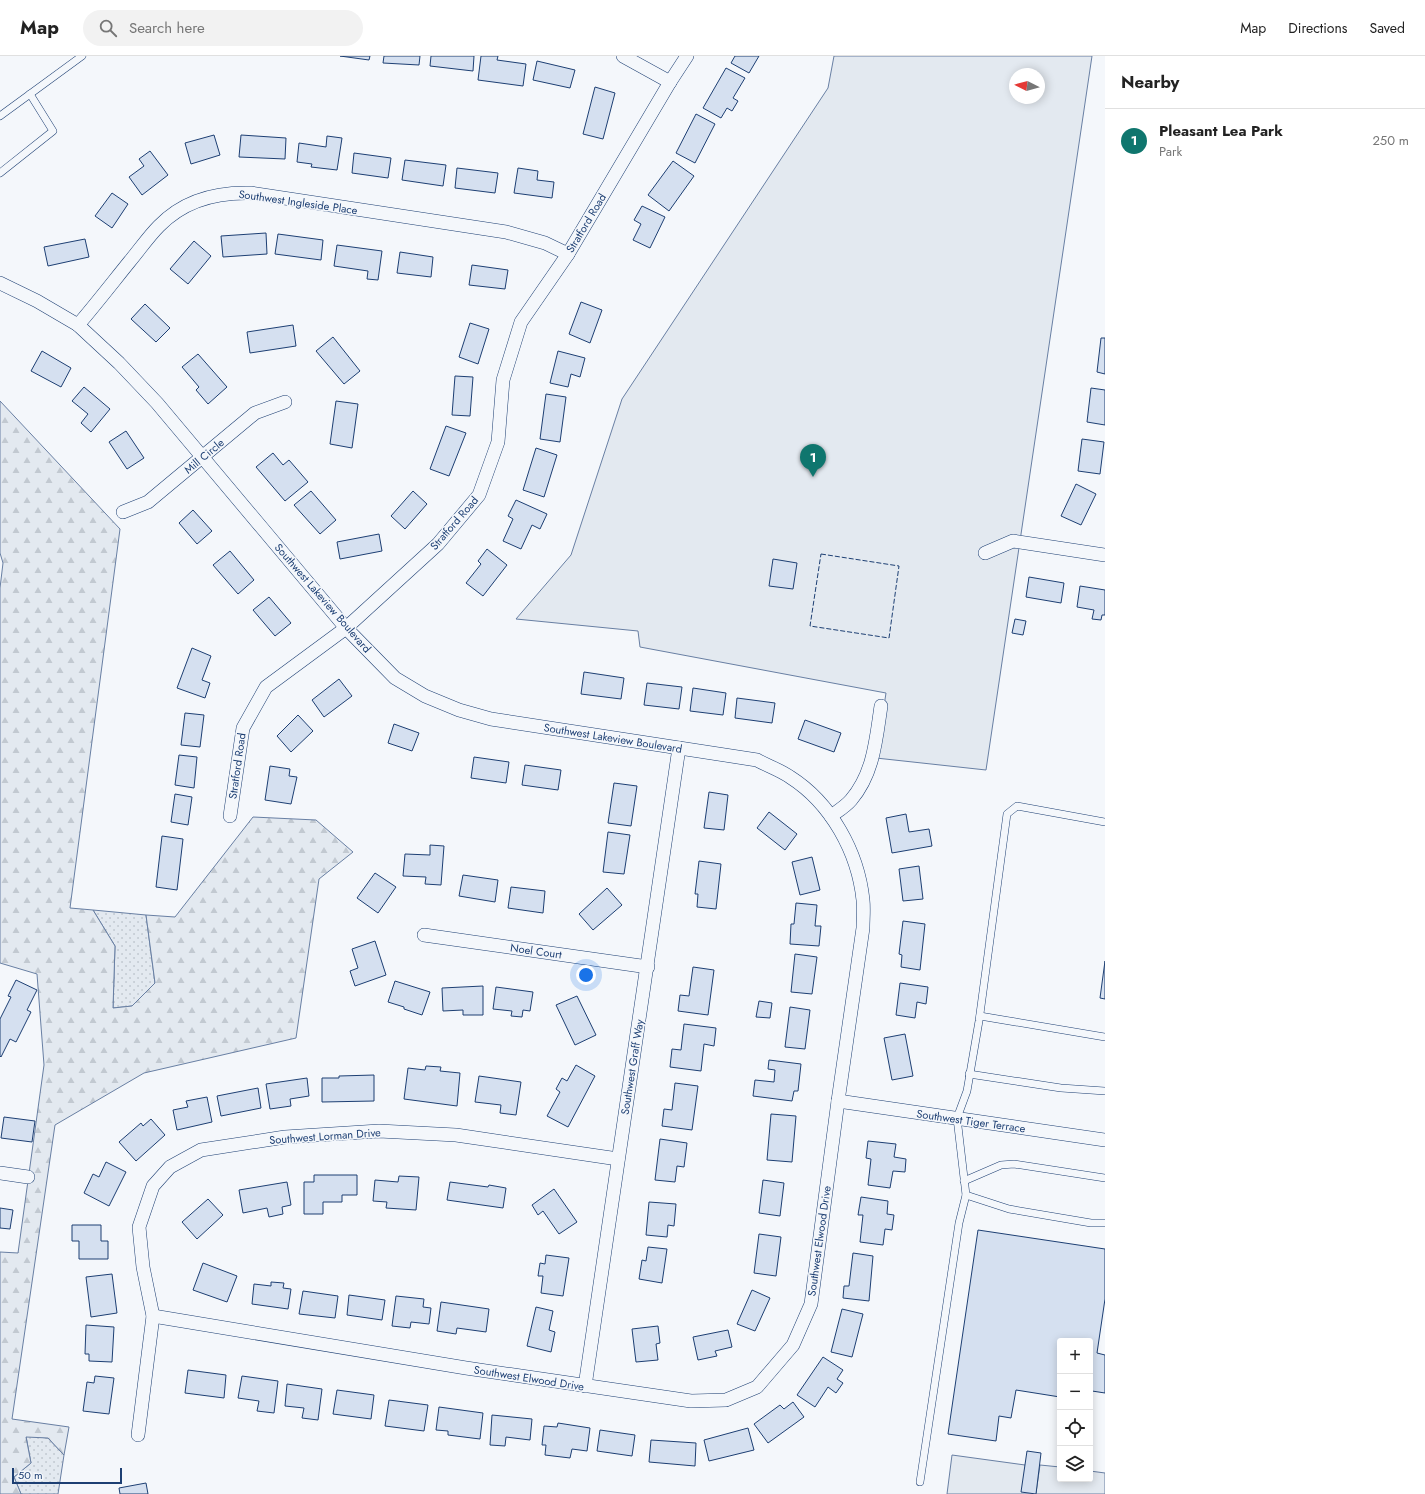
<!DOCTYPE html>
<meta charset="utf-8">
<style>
:root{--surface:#fff;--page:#f2f2f2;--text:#222;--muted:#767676;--line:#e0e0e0;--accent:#0f766e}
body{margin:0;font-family:Jost,sans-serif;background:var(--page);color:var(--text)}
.controls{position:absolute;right:12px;bottom:12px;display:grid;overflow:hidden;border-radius:4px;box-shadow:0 2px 10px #0003}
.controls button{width:36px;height:36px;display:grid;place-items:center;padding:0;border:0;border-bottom:1px solid var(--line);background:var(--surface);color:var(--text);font:20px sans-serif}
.compass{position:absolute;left:1009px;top:12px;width:36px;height:36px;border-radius:50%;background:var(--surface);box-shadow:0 2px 10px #0003;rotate:276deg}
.scale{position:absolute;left:12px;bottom:10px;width:110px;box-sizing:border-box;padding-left:4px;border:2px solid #1d3f73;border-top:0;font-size:11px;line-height:14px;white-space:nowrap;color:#1d3f73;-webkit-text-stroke:3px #f4f7fb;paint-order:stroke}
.you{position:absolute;left:586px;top:919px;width:14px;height:14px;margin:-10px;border:3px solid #fff;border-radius:50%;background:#1a73e8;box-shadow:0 0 0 6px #1a73e833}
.badge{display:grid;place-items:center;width:26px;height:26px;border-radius:50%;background:var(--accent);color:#fff;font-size:13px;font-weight:700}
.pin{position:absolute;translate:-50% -33px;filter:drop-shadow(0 1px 2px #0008)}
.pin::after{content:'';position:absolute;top:21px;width:14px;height:12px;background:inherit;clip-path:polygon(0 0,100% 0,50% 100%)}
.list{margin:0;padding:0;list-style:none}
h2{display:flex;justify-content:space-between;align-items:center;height:52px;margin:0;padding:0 16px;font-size:17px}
h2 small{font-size:13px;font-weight:400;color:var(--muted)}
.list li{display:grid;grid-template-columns:26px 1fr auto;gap:12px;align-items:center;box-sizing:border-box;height:64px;padding:0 16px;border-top:1px solid var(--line)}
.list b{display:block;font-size:15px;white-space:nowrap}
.list p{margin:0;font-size:13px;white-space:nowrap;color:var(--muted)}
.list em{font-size:13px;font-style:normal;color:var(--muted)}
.icon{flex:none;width:22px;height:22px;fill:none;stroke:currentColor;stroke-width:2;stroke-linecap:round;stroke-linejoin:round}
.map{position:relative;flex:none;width:1105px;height:1438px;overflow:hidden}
header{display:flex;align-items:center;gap:24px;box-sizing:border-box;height:56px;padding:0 20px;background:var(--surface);border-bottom:1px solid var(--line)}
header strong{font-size:19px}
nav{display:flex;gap:22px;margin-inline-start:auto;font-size:14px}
.search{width:280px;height:36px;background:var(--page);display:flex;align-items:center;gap:10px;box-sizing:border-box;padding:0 14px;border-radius:22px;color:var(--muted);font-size:15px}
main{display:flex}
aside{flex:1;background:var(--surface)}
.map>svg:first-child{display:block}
.grass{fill:url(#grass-dots);stroke:#687fa3}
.forest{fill:url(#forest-firs);stroke:#687fa3}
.park{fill:#e3e9f0;stroke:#687fa3;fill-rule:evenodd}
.building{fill:#d5e0f0;stroke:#1d3f73}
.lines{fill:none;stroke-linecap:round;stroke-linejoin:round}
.service-casing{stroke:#1d3f73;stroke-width:8}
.minor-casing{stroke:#1d3f73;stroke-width:14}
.service{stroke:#f4f7fb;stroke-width:7}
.minor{stroke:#f4f7fb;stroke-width:13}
.fence{stroke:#1d3f73;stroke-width:1;stroke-dasharray:5 2;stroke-linecap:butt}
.labels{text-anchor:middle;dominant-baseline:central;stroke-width:3;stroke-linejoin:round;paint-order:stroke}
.street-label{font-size:11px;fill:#1d3f73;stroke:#f4f7fb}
</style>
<header>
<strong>Map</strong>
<div class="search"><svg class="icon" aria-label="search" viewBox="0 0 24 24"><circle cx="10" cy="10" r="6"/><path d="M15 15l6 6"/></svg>Search here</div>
<nav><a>Map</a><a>Directions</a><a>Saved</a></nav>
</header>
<main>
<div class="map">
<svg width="1105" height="1438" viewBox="0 0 1105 1438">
<defs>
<pattern id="grass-dots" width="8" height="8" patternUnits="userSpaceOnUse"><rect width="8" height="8" fill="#e3e9f0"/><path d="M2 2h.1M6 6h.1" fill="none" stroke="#c2c9d1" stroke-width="1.8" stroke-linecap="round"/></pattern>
<pattern id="forest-firs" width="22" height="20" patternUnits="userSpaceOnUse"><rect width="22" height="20" fill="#e3e9f0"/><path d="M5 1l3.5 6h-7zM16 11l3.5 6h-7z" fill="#c2c9d1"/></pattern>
</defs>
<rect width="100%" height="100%" fill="#f4f7fb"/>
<g class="grass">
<polygon points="93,854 146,859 155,927 132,950 113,952 115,890"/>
<polygon points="26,1380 48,1382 64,1399 58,1438 21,1438 14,1421 31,1407"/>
</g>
<polygon class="forest" points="0,345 120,473 70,852 93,854 115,890 113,952 132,950 155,927 146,859 175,861 253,761 316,764 353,796 319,823 296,982 144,1017 55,1069 12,1363 69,1371 64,1399 48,1382 26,1381 31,1407 14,1421 21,1438 0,1438 0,1196 18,1197 44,1009 37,918 0,907 0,532 3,507 0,497"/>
<g class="park">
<path d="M834 0H1092L986 714 876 702 886 637 640 591 638 575 516 563 571 499 622 343 828 32ZM1015 18H1039V42H1015Z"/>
<polygon points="952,1399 1025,1409 1036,1437 1040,1409 1060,1411 1060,1423 1090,1423 1090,1415 1105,1417 1105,1438 947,1438"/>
</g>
<g class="building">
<polygon points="340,0 370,0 369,4"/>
<polygon points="384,0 420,0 419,9 383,7"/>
<polygon points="431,0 474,0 473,15 430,10"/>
<polygon points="481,0 498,0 497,4 526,8 523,30 478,24"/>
<polygon points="735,0 759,0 749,17 731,7"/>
<polygon points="537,5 575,14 570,32 533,24"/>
<polygon points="726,12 745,22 733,42 738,45 732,55 727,52 721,62 703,52"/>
<polygon points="595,31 615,37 603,83 583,78"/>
<polygon points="696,58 715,68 695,107 676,97"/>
<polygon points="214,79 220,99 191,108 185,87"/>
<polygon points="241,79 286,82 285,103 239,101"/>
<polygon points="327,80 342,82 337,114 311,111 312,108 297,106 299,87 326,91"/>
<polygon points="150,95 168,119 142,139 129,121 144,110 139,103"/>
<polygon points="354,97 391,102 388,122 352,117"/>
<polygon points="405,104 446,109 443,130 402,124"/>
<polygon points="673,105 694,120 669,155 648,139"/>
<polygon points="457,112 498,117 495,137 455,132"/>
<polygon points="518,112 538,115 537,124 554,126 552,142 514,137"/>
<polygon points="112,137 128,148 112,172 95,160"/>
<polygon points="642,150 665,161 650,192 633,184 641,168 634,164"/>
<polygon points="266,177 267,198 223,201 221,180"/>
<polygon points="278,178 323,184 321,204 275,198"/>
<polygon points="85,183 89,201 48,210 44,191"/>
<polygon points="194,185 211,200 188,228 170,213"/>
<polygon points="337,189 382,195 378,224 367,223 368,215 334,210"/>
<polygon points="400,196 433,201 431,221 397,217"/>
<polygon points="472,209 508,214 505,233 469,229"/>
<polygon points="581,246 602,254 590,287 569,278"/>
<polygon points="145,248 170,272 156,286 131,263"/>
<polygon points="470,267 489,273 478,308 459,301"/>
<polygon points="293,269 296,290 250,297 247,276"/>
<polygon points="333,281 360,315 344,328 316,295"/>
<polygon points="1101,282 1105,282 1105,318 1097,316"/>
<polygon points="42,295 71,312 61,331 31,315"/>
<polygon points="558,295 585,302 580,321 571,318 568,331 550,327"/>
<polygon points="198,298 227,331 208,348 196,334 199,331 182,311"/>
<polygon points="455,320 473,321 470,360 452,359"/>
<polygon points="84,331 110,353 91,376 81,367 88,358 72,345"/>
<polygon points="1091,332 1105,334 1105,369 1087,366"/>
<polygon points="546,338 566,341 560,386 540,383"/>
<polygon points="336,345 358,348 352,392 330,388"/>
<polygon points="446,370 466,377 449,420 430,413"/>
<polygon points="126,375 144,402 127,413 109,386"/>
<polygon points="1082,383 1104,386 1100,418 1078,415"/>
<polygon points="536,392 557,399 544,441 523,434"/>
<polygon points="273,397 283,409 289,404 308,426 285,445 256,411"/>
<polygon points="1076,428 1096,438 1081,469 1061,460"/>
<polygon points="311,435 336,464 320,478 294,449"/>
<polygon points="413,435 427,448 405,473 391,460"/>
<polygon points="516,444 547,458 540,473 532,469 521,493 503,485 513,463 508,460"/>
<polygon points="193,454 212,475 197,488 179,467"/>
<polygon points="379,478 382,495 340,503 337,486"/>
<polygon points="487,493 507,509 483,540 466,527 481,508 478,505"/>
<polygon points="230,495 254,524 238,538 213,509"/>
<polygon points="773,503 797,507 793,533 769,530"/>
<polygon points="1029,521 1064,527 1061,547 1026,541"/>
<polygon points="1080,530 1105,534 1105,559 1102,559 1101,564 1092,563 1094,554 1077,551"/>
<polygon points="269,541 291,567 275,580 253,554"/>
<polygon points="1015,563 1026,565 1023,579 1012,577"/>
<polygon points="192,592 211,600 202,624 210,627 205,642 177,632"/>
<polygon points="584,616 624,622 621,643 581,638"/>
<polygon points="339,623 352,640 324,661 312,644"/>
<polygon points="647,627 682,631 679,653 644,649"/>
<polygon points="693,632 726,637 723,659 690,655"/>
<polygon points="737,642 775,647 772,667 735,662"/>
<polygon points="185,657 204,659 200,691 181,689"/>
<polygon points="298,659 313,675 291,696 277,680"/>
<polygon points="805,664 841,677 834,696 798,683"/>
<polygon points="394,668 419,677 412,695 388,687"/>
<polygon points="179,699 197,701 194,732 175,729"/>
<polygon points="474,701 509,706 506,727 471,722"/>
<polygon points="525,709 561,714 558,734 522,729"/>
<polygon points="270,710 290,713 289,720 297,721 291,748 265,744"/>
<polygon points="614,727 637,730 631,770 608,767"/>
<polygon points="709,736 728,739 724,774 704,772"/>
<polygon points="175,738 192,741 188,769 171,766"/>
<polygon points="769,756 797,778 785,794 757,772"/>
<polygon points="906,758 909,776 929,773 932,790 892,797 886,762"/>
<polygon points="608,776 630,779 624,818 603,816"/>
<polygon points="162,780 183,783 177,834 156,831"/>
<polygon points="430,789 444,790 441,829 425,828 426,821 403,820 405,798 430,799"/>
<polygon points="812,801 820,834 800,839 792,806"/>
<polygon points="699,805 721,808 716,853 697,851 698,838 695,838"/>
<polygon points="919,810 923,843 903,845 899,813"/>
<polygon points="375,817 396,831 378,857 357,842"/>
<polygon points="463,819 498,824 495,846 459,840"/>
<polygon points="511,831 545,835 543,857 508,852"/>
<polygon points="607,832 622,849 593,874 579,858"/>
<polygon points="796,847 817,849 815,870 821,870 819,890 790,888 791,868 794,868"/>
<polygon points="903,865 925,868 920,914 901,911 902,899 899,898"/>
<polygon points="375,885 386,919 355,930 350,915 358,912 352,893"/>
<polygon points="795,898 817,901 812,938 791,936"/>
<polygon points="1105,905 1105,943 1100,942"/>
<polygon points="693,911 714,914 708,959 678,955 680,939 689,940"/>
<polygon points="16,924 37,934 27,954 31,956 16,986 10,983 1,1001 0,1000 0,963 11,941 8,940"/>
<polygon points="395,925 430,936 422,959 404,953 404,951 388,946"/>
<polygon points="900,927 928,931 926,948 917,946 915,962 896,959"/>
<polygon points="483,930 483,959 463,959 463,954 443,955 442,932"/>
<polygon points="496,931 533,936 530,955 523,954 522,961 511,960 512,955 493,953"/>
<polygon points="577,940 596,979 575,989 556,949"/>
<polygon points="759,945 772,947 770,962 756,961"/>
<polygon points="790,951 810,954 805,993 785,991"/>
<polygon points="684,968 716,972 714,990 704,988 701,1015 670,1011 672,993 681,994"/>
<polygon points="905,978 913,1020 892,1024 884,982"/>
<polygon points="769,1004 801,1008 798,1035 794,1035 792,1045 753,1040 755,1024 774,1026 775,1014 768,1013"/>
<polygon points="576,1009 595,1020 568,1071 547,1060 560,1036 556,1033 562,1022 567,1025"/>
<polygon points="426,1010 441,1011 440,1015 460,1017 457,1050 404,1043 408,1012 425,1014"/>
<polygon points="374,1019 374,1045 322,1046 322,1022 339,1022 339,1020"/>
<polygon points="479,1020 521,1026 516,1059 500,1057 501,1049 475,1046"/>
<polygon points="307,1022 309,1040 290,1043 291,1050 270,1053 266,1028"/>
<polygon points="675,1027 698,1030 692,1074 662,1070 664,1053 672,1054"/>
<polygon points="258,1032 261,1052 221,1060 217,1040"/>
<polygon points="207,1041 212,1066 177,1074 173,1054 188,1051 186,1045"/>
<polygon points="771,1058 796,1060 792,1106 767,1104"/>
<polygon points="4,1061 35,1065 32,1086 1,1082"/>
<polygon points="151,1063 165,1079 136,1105 119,1086 141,1067 143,1070"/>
<polygon points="660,1083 687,1087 684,1111 677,1110 675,1126 655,1124"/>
<polygon points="868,1085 896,1088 894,1101 906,1103 905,1116 893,1115 890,1132 868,1129 871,1103 866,1102"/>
<polygon points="106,1106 126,1116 109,1150 84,1137 93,1118 99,1121"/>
<polygon points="314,1119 357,1119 357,1139 342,1139 342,1146 323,1146 323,1158 304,1158 304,1126 314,1126"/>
<polygon points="399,1120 419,1121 416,1154 386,1152 387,1146 373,1145 375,1124 398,1126"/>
<polygon points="763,1124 784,1127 780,1160 759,1157"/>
<polygon points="287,1126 291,1149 282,1151 283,1158 269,1161 267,1152 243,1157 239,1134"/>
<polygon points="450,1126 488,1131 489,1129 506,1132 503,1152 447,1144"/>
<polygon points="554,1133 577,1166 559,1178 543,1155 538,1159 532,1149"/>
<polygon points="861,1141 888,1145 887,1158 894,1159 892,1174 885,1173 883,1189 860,1186 863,1159 858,1159"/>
<polygon points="208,1143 223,1159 197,1183 182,1166"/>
<polygon points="649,1146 676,1148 674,1170 668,1169 667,1181 646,1179"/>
<polygon points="0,1152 13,1154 10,1173 0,1172"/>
<polygon points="72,1169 101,1169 101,1185 108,1185 108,1203 79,1203 79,1185 72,1185"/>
<polygon points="978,1174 1105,1193 1105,1243 1097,1297 1105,1299 1105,1337 1092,1335 1090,1346 1090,1285 1060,1285 1060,1341 1016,1334 1011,1362 999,1360 996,1385 948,1378"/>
<polygon points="759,1178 781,1181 776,1220 754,1217"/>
<polygon points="648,1191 667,1193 662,1227 639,1223 642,1204 646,1205"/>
<polygon points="853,1197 873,1200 869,1245 843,1242 844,1230 849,1230"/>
<polygon points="546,1199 569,1202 563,1240 541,1237 543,1220 538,1220 540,1207 545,1208"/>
<polygon points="203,1207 237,1220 227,1246 193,1234"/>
<polygon points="112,1218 117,1257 91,1261 86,1221"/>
<polygon points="271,1226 284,1227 283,1232 291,1233 288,1253 252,1248 254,1228 271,1230"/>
<polygon points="752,1234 770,1242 755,1275 737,1268"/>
<polygon points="303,1235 338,1240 335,1262 299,1258"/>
<polygon points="349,1239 385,1244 382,1264 347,1259"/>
<polygon points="396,1240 424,1243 423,1251 431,1252 429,1268 411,1266 410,1272 392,1270"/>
<polygon points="441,1246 489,1253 486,1276 457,1272 456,1278 437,1275"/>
<polygon points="536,1251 553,1255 549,1274 555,1276 551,1296 527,1290"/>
<polygon points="842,1253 863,1258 852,1301 831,1296"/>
<polygon points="86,1269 114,1271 112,1306 89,1305 89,1298 85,1298"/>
<polygon points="658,1270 660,1287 656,1288 658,1304 636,1306 632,1273"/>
<polygon points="728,1274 732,1291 715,1295 717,1300 698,1304 693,1281"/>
<polygon points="823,1301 843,1314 837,1323 843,1327 836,1337 828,1331 815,1351 797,1339"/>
<polygon points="188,1314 226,1319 224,1342 185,1337"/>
<polygon points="95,1320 114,1322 109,1358 83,1355 87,1326 94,1327"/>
<polygon points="242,1320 278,1325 274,1357 257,1355 259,1345 238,1342"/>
<polygon points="287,1328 322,1333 318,1364 302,1362 304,1352 285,1350"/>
<polygon points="337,1334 374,1339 371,1363 333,1358"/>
<polygon points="389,1344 428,1349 424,1375 385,1370"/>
<polygon points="793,1346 804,1361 768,1387 754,1368 780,1349 784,1353"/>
<polygon points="439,1351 483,1357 480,1383 448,1379 448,1375 436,1374"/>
<polygon points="492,1359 532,1363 530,1384 506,1381 505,1390 490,1389"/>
<polygon points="558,1367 590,1372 587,1395 572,1393 570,1402 545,1399 546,1389 542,1389 544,1370 557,1371"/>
<polygon points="748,1372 754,1394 709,1405 704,1384"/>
<polygon points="600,1374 635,1379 632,1400 597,1395"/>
<polygon points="651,1384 696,1387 695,1410 649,1406"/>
<polygon points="1027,1395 1041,1397 1036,1438 1021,1436"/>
<polygon points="146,1427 148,1438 120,1438 119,1432"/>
</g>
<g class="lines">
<g class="service-casing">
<g id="service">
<polyline points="0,60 82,0"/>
<polyline points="0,117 53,75 30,38"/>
<polyline points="1105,766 1017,750 1007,758 979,965 967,1035 957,1062 966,1139 1009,1153 1091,1167 1105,1167"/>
<polyline points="980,960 1105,981"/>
<polyline points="969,1018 1061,1032 1105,1035"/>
<polyline points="964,1125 1001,1109 1014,1108 1105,1122"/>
<polyline points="920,1426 959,1167 966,1139"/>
</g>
</g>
<g class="minor-casing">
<g id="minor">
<polyline points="623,0 670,26"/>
<path d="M0 227 37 245 78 269 119 307 157 347 346 572 395 622 425 640 459 654 491 663 757 704C768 710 780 714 790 721 831 747 858 796 863 844 864 853 863 863 863 872L838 1045 811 1248 793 1289 757 1331 726 1344 691 1345 466 1312 153 1260"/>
<path d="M78 269C96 248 113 226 130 205 140 193 149 180 159 170 184 144 217 136 251 137L506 176 545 187 568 198"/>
<polyline points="123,456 148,446 255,357 285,346"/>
<polyline points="985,497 1013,485 1105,499"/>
<polyline points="230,760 243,672 266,631 346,572 438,488 479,439 498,386 503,324 521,266 568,198 670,26 687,0"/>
<path d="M831 760C838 755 846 750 851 744 874 717 876 683 881 650"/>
<polyline points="424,879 648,911"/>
<polyline points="838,1045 1105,1084"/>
<polyline points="0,1117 28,1121"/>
<polyline points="585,1330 679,692"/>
<polyline points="138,1379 153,1260 143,1211 139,1171 153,1130 170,1111 201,1094 285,1081 379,1075 456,1079 618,1103"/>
</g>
</g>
<use href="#service" class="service"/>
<use href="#minor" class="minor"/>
<polygon class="fence" points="821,498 899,510 889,582 810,570"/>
</g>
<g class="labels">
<g class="street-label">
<text transform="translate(298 146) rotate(8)">Southwest Ingleside Place</text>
<text transform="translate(586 167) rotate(-59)">Stratford Road</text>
<text transform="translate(204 400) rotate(-40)">Mill Circle</text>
<text transform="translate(454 467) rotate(-49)">Stratford Road</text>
<text transform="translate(323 542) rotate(49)">Southwest Lakeview Boulevard</text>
<text transform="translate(613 682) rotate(9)">Southwest Lakeview Boulevard</text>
<text transform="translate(237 710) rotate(-82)">Stratford Road</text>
<text transform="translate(536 895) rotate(8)">Noel Court</text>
<text transform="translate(632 1011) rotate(-81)">Southwest Graff Way</text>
<text transform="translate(971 1065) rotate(8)">Southwest Tiger Terrace</text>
<text transform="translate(325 1080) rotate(-4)">Southwest Lorman Drive</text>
<text transform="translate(819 1185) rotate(-82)">Southwest Elwood Drive</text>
<text transform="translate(529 1322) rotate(9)">Southwest Elwood Drive</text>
</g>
</g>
</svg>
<div class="controls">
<button>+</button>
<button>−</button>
<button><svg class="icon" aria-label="locate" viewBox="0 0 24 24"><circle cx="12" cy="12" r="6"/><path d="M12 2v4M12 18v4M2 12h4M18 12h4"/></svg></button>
<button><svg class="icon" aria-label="layers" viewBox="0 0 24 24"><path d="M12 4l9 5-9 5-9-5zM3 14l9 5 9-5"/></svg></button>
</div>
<svg class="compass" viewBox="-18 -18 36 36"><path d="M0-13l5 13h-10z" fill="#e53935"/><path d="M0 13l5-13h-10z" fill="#767676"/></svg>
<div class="scale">50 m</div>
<div class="you"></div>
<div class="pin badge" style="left:813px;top:421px">1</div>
</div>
<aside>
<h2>Nearby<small></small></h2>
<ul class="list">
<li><span class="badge">1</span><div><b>Pleasant Lea Park</b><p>Park</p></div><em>250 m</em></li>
</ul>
</aside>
</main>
